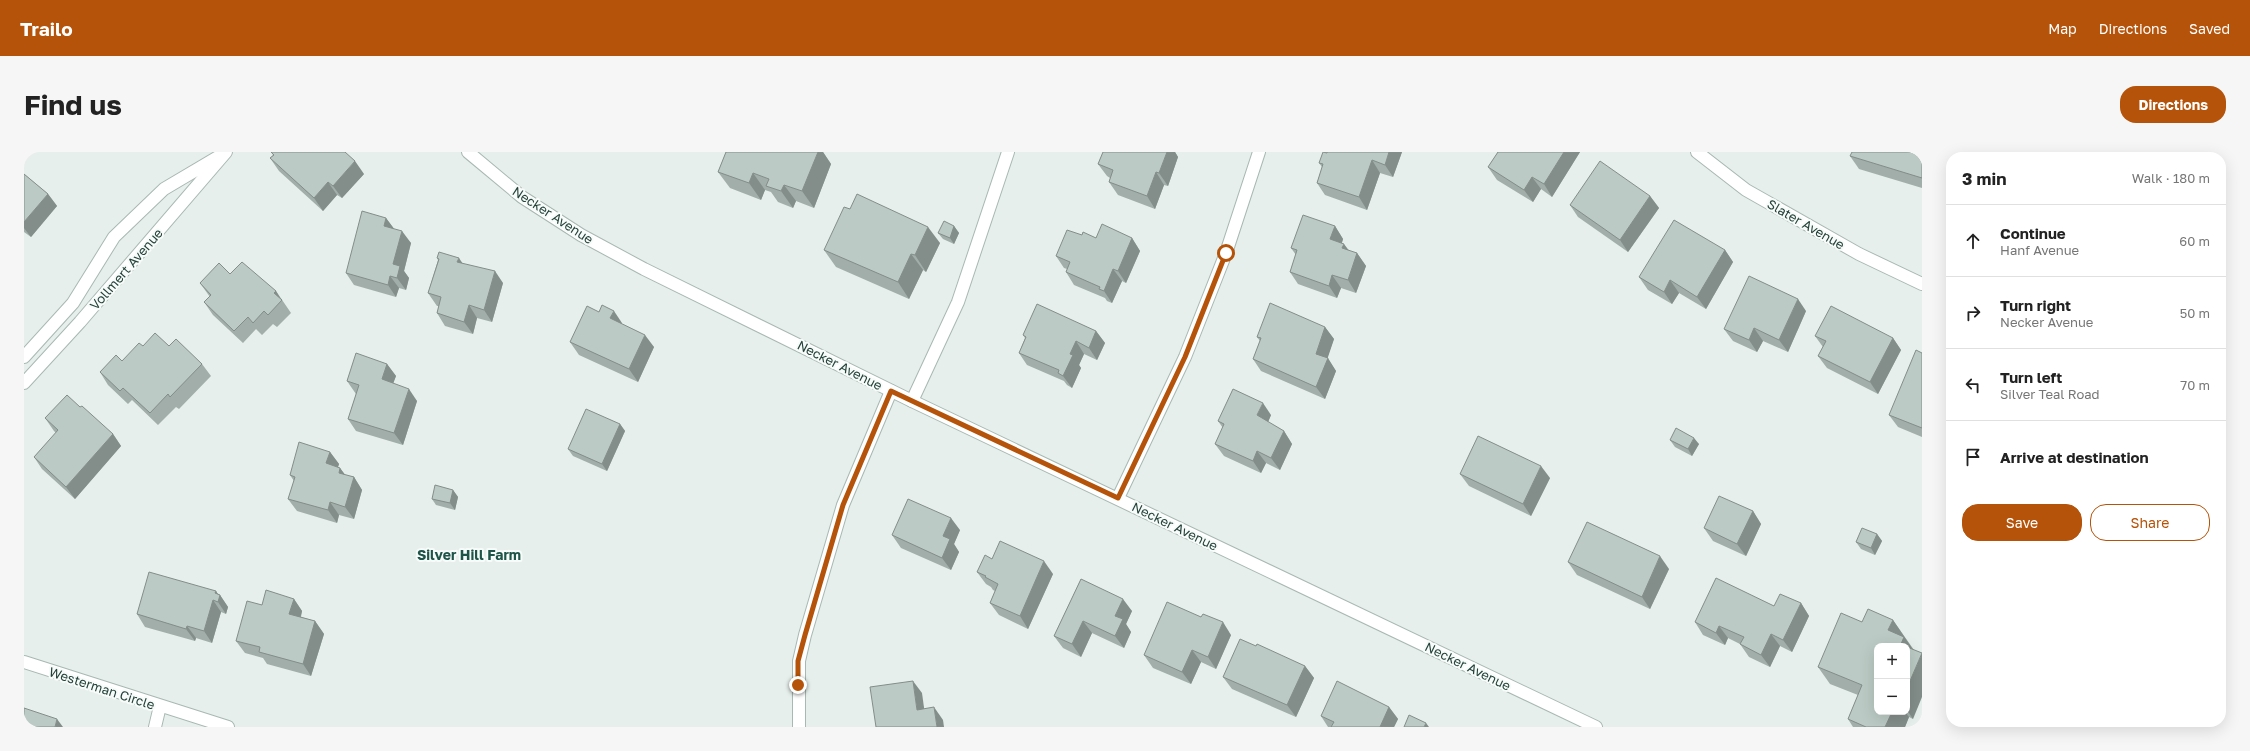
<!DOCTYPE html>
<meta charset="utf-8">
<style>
:root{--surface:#fff;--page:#f6f6f6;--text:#222;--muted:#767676;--line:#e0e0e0;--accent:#b45309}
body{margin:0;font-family:"Golos Text",sans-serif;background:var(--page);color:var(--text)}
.controls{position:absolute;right:12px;bottom:12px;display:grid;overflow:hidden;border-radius:8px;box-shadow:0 4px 16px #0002}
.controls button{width:36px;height:36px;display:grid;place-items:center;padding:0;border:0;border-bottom:1px solid var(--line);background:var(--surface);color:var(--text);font:20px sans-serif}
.stop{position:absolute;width:12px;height:12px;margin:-9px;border:3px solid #b45309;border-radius:50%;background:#fff}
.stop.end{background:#b45309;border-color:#fff;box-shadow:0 1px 4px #0008}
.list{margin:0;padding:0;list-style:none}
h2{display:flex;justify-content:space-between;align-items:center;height:52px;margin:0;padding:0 16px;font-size:17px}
h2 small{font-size:13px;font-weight:400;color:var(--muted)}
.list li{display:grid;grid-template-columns:26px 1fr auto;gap:12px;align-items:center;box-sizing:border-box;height:72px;padding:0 16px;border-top:1px solid var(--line)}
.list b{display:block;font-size:15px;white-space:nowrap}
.list p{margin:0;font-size:13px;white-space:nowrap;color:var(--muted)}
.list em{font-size:13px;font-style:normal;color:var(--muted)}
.actions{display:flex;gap:8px;padding:12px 16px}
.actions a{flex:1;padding:9px 0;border:1px solid var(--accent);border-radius:16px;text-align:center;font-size:14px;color:var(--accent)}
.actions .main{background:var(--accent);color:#fff}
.icon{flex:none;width:22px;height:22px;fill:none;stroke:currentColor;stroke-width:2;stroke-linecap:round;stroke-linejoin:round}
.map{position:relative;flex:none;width:1898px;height:575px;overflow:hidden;border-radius:16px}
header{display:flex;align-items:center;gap:24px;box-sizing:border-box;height:56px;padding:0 20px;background:var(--accent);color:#fff}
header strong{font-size:19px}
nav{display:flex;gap:22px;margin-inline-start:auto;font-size:14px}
.intro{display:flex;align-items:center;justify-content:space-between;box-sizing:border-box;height:96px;padding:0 24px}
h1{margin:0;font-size:28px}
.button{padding:10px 18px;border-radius:16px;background:var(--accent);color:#fff;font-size:14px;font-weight:700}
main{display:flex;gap:24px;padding:0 24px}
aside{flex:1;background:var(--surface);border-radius:16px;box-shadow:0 4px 16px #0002}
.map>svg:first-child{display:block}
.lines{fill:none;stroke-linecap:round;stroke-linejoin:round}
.lane-casing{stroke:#a8b8b2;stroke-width:14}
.street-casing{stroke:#a8b8b2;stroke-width:14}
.lane{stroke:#fff;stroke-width:12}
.street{stroke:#fff;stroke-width:12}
.wall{fill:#a1aea9;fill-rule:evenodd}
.shaded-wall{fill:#838d89}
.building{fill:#bbcac4;stroke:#838d89}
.route{stroke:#b45309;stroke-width:5}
.labels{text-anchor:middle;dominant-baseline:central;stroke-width:4;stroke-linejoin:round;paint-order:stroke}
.street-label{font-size:13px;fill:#24423a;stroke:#f7fbf9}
.neighbourhood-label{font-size:14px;font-weight:bold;fill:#1f5548;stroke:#f7fbf9}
</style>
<header>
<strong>Trailo</strong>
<nav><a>Map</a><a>Directions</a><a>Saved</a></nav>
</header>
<div class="intro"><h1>Find us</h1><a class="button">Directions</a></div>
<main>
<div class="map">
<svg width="1898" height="575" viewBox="0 0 1898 575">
<rect width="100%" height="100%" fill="#e6efeb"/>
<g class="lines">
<g class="lane-casing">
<g id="lane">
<polyline points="0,205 49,151 90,85 140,37 194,5"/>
<polyline points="0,231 56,170 202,0"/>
<polyline points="888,249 934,150 984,0"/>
</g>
</g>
<g class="street-casing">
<g id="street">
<polyline points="444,0 498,45 557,83 620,117 888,249 1572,575"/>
<polyline points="1673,0 1722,38 1835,102 1898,132"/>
<polyline points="1094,346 1161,205 1202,101 1235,0"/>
<polyline points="0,510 204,575"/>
<polyline points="131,575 136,554"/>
<polyline points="775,575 775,509 781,483 819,353 867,239"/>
</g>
</g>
<use href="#lane" class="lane"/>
<use href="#street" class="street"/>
</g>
<g class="wall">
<polygon points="247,0 340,22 318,46 313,43 299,59 255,19 246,6 249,3"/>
<polygon points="702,0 799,0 807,12 790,56 772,49 769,56 754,50 747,40 741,38 737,48 706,36 694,20"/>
<polygon points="1079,0 1151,0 1154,5 1144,34 1140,33 1131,57 1094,43 1085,30 1086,26 1083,24 1074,12"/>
<polygon points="1303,0 1378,0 1369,25 1356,21 1343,58 1301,43 1293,31 1298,15 1295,11"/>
<polygon points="1474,0 1556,0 1528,45 1517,37 1509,50 1473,28 1464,15"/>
<polygon points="1898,0 1898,36 1835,17 1826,4"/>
<polygon points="0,22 24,42 33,54 7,85 0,80"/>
<polygon points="1626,44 1635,56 1604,100 1554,65 1546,53"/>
<polygon points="826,57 916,91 902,120 899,118 885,147 812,115 800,98"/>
<polygon points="362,66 370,77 387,91 380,119 385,126 382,138 375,136 372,145 330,133 322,121"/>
<polygon points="930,74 935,81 930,92 919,87 914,81"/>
<polygon points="1311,74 1319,87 1318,91 1325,99 1333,101 1342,114 1332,141 1317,136 1313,146 1274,132 1266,120 1272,103 1267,96"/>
<polygon points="1058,83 1072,86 1108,86 1116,99 1102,131 1098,129 1088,151 1083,149 1081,146 1050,133 1042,120 1043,117 1040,116 1032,104"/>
<polygon points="1701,98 1709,110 1682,157 1655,141 1648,152 1624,138 1615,125"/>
<polygon points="413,106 439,112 479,131 468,170 453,166 449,182 421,174 413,161 415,154 413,154 404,141 414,108"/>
<polygon points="206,122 252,139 267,161 253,175 249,172 238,183 232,177 219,191 189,163 180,150 186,145 176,131"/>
<polygon points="1782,159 1764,200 1739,189 1733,200 1709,189 1700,177"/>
<polygon points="598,171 598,172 630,195 614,230 555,203 546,190"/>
<polygon points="1301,175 1310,187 1303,206 1312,219 1301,247 1237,219 1229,207 1236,189 1233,185"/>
<polygon points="1072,179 1081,191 1073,208 1060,202 1055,213 1057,216 1048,236 1043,233 1040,229 1003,213 995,201 1001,186 999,183"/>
<polygon points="1791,184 1869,186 1877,198 1854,242 1803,216 1794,204 1799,195"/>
<polygon points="119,194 145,194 178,212 187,224 155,257 152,255 134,273 108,248 104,252 84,233 76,220 98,209"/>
<polygon points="1898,201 1898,285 1874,275 1865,263"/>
<polygon points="363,212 372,224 369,231 393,249 379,293 332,279 324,267 332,242 323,229"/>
<polygon points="1247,263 1244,270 1260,279 1268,292 1256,318 1242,311 1237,321 1200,304 1191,292 1199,276 1194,269"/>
<polygon points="21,266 89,282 97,294 51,347 18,317 10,305 32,281 30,279"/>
<polygon points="596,272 601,279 583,319 549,304 544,297"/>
<polygon points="1646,288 1675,292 1668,304 1651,295"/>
<polygon points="306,300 315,312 314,315 316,316 321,323 330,325 338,338 330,367 315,363 313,371 273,359 264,347 270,329 266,323"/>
<polygon points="1436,322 1526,326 1507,364 1445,334"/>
<polygon points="429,338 434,345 431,358 412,353 408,347"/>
<polygon points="1729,359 1737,372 1722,404 1689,389 1680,376"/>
<polygon points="936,378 930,392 935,400 927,418 877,396 868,383"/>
<polygon points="1853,382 1858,389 1851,403 1837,397 1832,390"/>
<polygon points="968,407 1029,422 1004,477 975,463 966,451 971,439 969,438 967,435 962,432 953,420"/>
<polygon points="1544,410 1645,417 1626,457 1553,423"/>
<polygon points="1057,427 1108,459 1102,472 1107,480 1100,496 1068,481 1057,505 1039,496 1030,484"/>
<polygon points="192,439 194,442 196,443 204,455 202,462 197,460 188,491 172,486 171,489 121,475 113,462"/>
<polygon points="270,447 278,459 277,465 291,469 300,482 287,524 243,512 239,506 221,501 212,489 238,453"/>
<polygon points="1777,451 1785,464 1768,500 1756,494 1746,515 1725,505 1716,492 1704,486 1701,493 1679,483 1671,470 1750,454"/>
<path d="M1869 468 1890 498 1889 567 1885 565 1881 575H1829L1824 567 1834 543 1806 532 1794 515 1838 470ZM1883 494V560H1853Z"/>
<polygon points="1207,483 1192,517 1177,510 1167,532 1129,516 1120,503"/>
<polygon points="1232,494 1281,514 1290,526 1272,565 1208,537 1199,525"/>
<polygon points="1365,555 1374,567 1370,575 1304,575 1297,564"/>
</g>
<g class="shaded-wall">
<polygon points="794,0 799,0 807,12 790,56 778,39"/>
<polygon points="1143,0 1151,0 1154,5 1144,34 1135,21"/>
<polygon points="1365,0 1378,0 1369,25 1361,13"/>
<polygon points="1540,0 1556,0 1528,45 1520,32"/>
<polygon points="1348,8 1356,21 1343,58 1335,45"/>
<polygon points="331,9 340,22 318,46 309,34"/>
<polygon points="1132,20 1140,33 1131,57 1123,44"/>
<polygon points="729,21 741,38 737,48 725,31"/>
<polygon points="1508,25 1517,37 1509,50 1500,38"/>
<polygon points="304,30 313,43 299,59 290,46"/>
<polygon points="760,33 772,49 769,56 757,39"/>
<polygon points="24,42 33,54 7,85 0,76 0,70"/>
<polygon points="1626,44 1635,56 1604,100 1596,88"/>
<polygon points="362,66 371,78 360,74"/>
<polygon points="930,74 935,81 930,92 926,86"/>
<polygon points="1311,74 1319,87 1315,99 1306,87"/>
<polygon points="904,75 916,91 902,120 891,103"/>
<polygon points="378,79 387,91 380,119 385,126 382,138 373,126 369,112"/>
<polygon points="1108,86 1116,99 1102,131 1094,119"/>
<polygon points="1320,92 1329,104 1318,96"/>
<polygon points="1701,98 1709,110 1682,157 1673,145"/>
<polygon points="1333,101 1342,114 1332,141 1324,128"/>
<polygon points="887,102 899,118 885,147 874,130"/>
<polygon points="435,106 443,118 433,110"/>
<polygon points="1089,117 1098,129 1088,151 1080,139"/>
<polygon points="471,119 479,131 468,170 460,158"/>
<polygon points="1308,123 1317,136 1313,146 1305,134"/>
<polygon points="366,124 375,136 372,145 364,133"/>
<polygon points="1646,128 1655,141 1648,152 1640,140"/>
<polygon points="252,139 258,149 250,141"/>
<polygon points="1774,147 1782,159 1764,200 1755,188"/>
<polygon points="445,153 453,166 449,182 440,170"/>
<polygon points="590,159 598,171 595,179 586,166"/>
<polygon points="1301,175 1310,187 1303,208 1304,206 1312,219 1301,247 1292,235 1292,202"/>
<polygon points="1730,176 1739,189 1733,200 1725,188"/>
<polygon points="1072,179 1081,191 1073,208 1065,196"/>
<polygon points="621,183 630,195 614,230 605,217"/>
<polygon points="1869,186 1877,198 1854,242 1846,230"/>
<polygon points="1052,189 1060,202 1055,213 1057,216 1048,236 1039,224 1046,202"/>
<polygon points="363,212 372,224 366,240 358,227"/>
<polygon points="385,237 393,249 379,293 370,281"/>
<polygon points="1239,251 1247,263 1242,275 1233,263"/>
<polygon points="596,272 601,279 583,319 578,312"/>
<polygon points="1260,279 1268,292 1256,318 1247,306"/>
<polygon points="89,282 97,294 51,347 42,335"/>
<polygon points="1670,286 1675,292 1668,304 1664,297"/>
<polygon points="1233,299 1242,311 1237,321 1229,309"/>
<polygon points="306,300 315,312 311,324 302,311"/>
<polygon points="1517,314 1526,326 1507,364 1499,352"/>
<polygon points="316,316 325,328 315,321"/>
<polygon points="330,325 338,338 330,367 321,355"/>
<polygon points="429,338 434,345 431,358 426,351"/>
<polygon points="306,350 315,363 313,371 304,358"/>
<polygon points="1729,359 1737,372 1722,404 1713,392"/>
<polygon points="927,366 936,378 930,392 935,400 927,418 918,406 919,384"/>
<polygon points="1853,382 1858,389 1851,403 1847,396"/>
<polygon points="1636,404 1645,417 1626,457 1618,445"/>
<polygon points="1020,409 1029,422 1004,477 996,464"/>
<polygon points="192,439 195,444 196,443 204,455 202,462 194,450 191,441"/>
<polygon points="270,447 278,459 274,475 265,462"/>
<polygon points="1099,447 1108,459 1102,472 1107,480 1100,496 1091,484 1091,464"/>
<polygon points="189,448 197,460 188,491 180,479"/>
<polygon points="1777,451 1785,464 1768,500 1759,488"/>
<polygon points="1869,468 1892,502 1883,501 1883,494 1878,494 1864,478"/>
<polygon points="291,469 300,482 287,524 279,512"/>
<polygon points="1059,469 1068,481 1057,505 1048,492"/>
<polygon points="1199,470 1207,483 1192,517 1184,505"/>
<polygon points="163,474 172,486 171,489 162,477"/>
<polygon points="1695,474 1704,486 1701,493 1692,481"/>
<polygon points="1747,482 1756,494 1746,515 1737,503"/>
<polygon points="1168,498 1177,510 1167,532 1158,520"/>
<polygon points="1898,501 1898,545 1889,567 1883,558 1883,536"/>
<polygon points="1281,514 1290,526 1272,565 1263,553"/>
<polygon points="889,529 898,541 902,570 893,558"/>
<polygon points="910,555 919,568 920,575 913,575"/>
<polygon points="1365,555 1374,567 1370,575 1356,575"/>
<polygon points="1868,560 1881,560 1885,565 1881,575 1861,575"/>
<polygon points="33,567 39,575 31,575"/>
<polygon points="1402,571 1405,575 1400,575"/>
</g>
<g class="building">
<polygon points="247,0 321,0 331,9 309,34 304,30 290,46 246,6 250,3"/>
<polygon points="702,0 794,0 778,39 760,33 757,39 742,34 745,27 729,21 725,31 694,20"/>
<polygon points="1079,0 1143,0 1135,21 1132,20 1123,44 1085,30 1089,18 1074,12"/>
<polygon points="1299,0 1303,1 1303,0 1365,0 1361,13 1348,8 1335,45 1293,31 1299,12 1295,11"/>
<polygon points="1474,0 1540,0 1520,32 1508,25 1500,38 1464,15"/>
<polygon points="1828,0 1898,0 1898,26 1826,4"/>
<polygon points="1576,9 1626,44 1596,88 1546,53"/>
<polygon points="0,22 24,42 0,70"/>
<polygon points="833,42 904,75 891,103 887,102 874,130 800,98 820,55 826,57"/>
<polygon points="338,59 362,66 360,74 378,79 369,112 376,114 373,126 366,124 364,133 322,121"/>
<polygon points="1279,63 1311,74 1306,87 1320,92 1318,96 1333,101 1324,128 1308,123 1305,134 1266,120 1273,98 1267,96"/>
<polygon points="1650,68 1701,98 1673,145 1646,128 1640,140 1615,125"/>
<polygon points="920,69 930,74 926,86 914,81"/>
<polygon points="1078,72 1108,86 1094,119 1089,117 1080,139 1075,137 1076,135 1042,120 1046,110 1032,104 1043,78 1058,83 1059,80 1072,86"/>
<polygon points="415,100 435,106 433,110 471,119 460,158 445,153 440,170 413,161 417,145 404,141 415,107 413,106"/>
<polygon points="218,110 252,139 250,141 258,148 244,163 240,159 229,171 224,165 210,179 180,150 187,143 176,131 195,111 206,122"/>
<polygon points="1725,124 1774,147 1755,188 1730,176 1725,188 1700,177"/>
<polygon points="1246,151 1301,175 1292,202 1304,206 1292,235 1229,207 1237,186 1233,185"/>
<polygon points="1013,152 1072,179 1065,196 1052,189 1046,202 1049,203 1039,224 1034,221 1035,218 995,201 1002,185 999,183"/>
<polygon points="578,153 590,159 586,166 621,183 605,217 546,190 563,154 575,160"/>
<polygon points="1807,154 1869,186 1846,230 1794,204 1802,189 1791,184"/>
<polygon points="131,181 145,194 152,187 178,212 146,245 144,242 126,261 99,236 96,239 76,220 92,203 98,209 115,191 119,194"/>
<polygon points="1892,198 1898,201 1898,276 1865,263"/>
<polygon points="332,201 363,212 358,227 385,237 370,281 324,267 335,233 323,229"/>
<polygon points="1209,237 1239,251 1233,263 1260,279 1247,306 1233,299 1229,309 1191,292 1200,272 1194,269"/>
<polygon points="43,243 56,255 58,254 89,282 42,335 10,305 34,278 21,266"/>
<polygon points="562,257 596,272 578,312 544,297"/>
<polygon points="1652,276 1670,286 1664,297 1646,288"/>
<polygon points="1454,284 1517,314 1499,352 1436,322"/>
<polygon points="275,290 306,300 302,311 316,316 315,321 330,325 321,355 306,350 304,358 264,347 271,325 266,323"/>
<polygon points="411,333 429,338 426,351 408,347"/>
<polygon points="1695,344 1729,359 1713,392 1680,376"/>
<polygon points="884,347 927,366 919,384 926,387 918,406 868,383"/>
<polygon points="1563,370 1636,404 1618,445 1544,410"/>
<polygon points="1838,376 1853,382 1847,396 1832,390"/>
<polygon points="976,389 1020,409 996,464 966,451 974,432 961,425 962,424 953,420 961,403 968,407"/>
<polygon points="125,420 192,439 191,441 196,443 194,450 189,448 180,479 163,474 162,477 113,462"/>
<polygon points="1692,426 1750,454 1756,442 1777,451 1759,488 1747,482 1737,503 1716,492 1720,485 1695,474 1692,481 1671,470"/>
<polygon points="1057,427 1099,447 1091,464 1099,467 1091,484 1059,469 1048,492 1030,484"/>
<polygon points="242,438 270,447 265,462 291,469 279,512 235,500 236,495 212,489 223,449 238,453"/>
<polygon points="1143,450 1177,465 1179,462 1199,470 1184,505 1168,498 1158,520 1120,503"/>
<polygon points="1844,457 1869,468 1864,478 1880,485 1877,492 1880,494 1853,494 1853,560 1868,560 1861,575 1842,575 1824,567 1838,533 1794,515 1817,461 1838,470"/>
<polygon points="1216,487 1232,494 1233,492 1281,514 1263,553 1199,525"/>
<polygon points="1883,495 1898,501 1883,536"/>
<polygon points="889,529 893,558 910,555 913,575 852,575 846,535"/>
<polygon points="1313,529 1365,555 1356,575 1307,575 1310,570 1297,564"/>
<polygon points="0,556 33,567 31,575 0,575"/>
<polygon points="1385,563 1402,571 1400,575 1380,575"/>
</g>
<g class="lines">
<polyline class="route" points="774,533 774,509 781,483 819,353 867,239 1094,346 1161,205 1202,101"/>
</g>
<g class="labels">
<g class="street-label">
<text transform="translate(529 63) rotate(33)">Necker Avenue</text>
<text transform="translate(1782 72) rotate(30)">Slater Avenue</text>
<text transform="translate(102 117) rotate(-49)">Vollmert Avenue</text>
<text transform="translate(816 213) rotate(27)">Necker Avenue</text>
<text transform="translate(1151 374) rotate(26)">Necker Avenue</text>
<text transform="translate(1444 514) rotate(26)">Necker Avenue</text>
<text transform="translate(78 536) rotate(18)">Westerman Circle</text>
</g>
<g class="neighbourhood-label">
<text x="445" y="402">Silver Hill Farm</text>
</g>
</g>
</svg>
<div class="controls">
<button>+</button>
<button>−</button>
</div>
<div class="stop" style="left:1202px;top:101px"></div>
<div class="stop end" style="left:774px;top:533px"></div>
</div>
<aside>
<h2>3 min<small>Walk · 180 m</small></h2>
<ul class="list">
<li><svg class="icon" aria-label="ahead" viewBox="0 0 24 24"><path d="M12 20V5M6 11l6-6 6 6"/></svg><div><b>Continue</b><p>Hanf Avenue</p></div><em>60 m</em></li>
<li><svg class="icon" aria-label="right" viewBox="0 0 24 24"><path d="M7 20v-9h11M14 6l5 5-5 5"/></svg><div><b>Turn right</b><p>Necker Avenue</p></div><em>50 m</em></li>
<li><svg class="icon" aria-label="left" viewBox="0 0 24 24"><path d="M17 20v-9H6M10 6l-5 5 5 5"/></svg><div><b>Turn left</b><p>Silver Teal Road</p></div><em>70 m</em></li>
<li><svg class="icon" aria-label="arrive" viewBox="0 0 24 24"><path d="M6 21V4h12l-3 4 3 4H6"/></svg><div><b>Arrive at destination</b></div></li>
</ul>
<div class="actions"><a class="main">Save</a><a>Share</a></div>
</aside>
</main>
